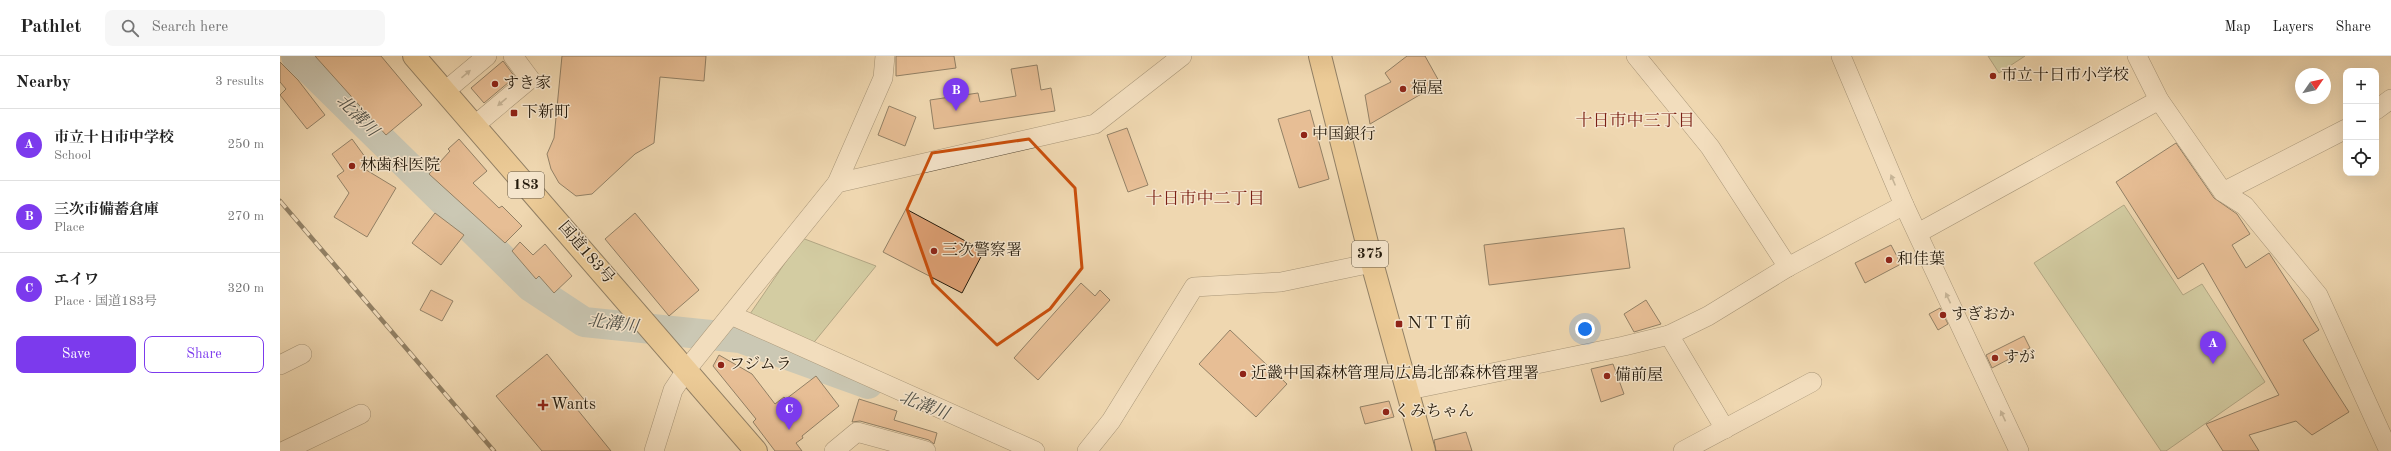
<!DOCTYPE html>
<meta charset="utf-8">
<style>
:root{--surface:#fff;--page:#f6f6f6;--text:#222;--muted:#767676;--line:#e0e0e0;--accent:#7c3aed}
body{margin:0;font-family:"Old Standard TT","Noto Serif JP",serif;background:var(--page);color:var(--text)}
.controls{position:absolute;right:12px;top:12px;display:grid;overflow:hidden;border-radius:8px;box-shadow:0 4px 16px #0002}
.controls button{width:36px;height:36px;display:grid;place-items:center;padding:0;border:0;border-bottom:1px solid var(--line);background:var(--surface);color:var(--text);font:20px sans-serif}
.compass{position:absolute;left:2015px;top:12px;width:36px;height:36px;border-radius:50%;background:var(--surface);box-shadow:0 4px 16px #0002;rotate:56deg}
.you{position:absolute;left:1305px;top:273px;width:14px;height:14px;margin:-10px;border:3px solid #fff;border-radius:50%;background:#1a73e8;box-shadow:0 0 0 6px #1a73e833}
.badge{display:grid;place-items:center;width:26px;height:26px;border-radius:50%;background:var(--accent);color:#fff;font-size:13px;font-weight:700}
.pin{position:absolute;translate:-50% -33px;filter:drop-shadow(0 1px 2px #0008)}
.pin::after{content:'';position:absolute;top:21px;width:14px;height:12px;background:inherit;clip-path:polygon(0 0,100% 0,50% 100%)}
.list{margin:0;padding:0;list-style:none}
h2{display:flex;justify-content:space-between;align-items:center;height:52px;margin:0;padding:0 16px;font-size:17px}
h2 small{font-size:13px;font-weight:400;color:var(--muted)}
.list li{display:grid;grid-template-columns:26px 1fr auto;gap:12px;align-items:center;box-sizing:border-box;height:72px;padding:0 16px;border-top:1px solid var(--line)}
.list b{display:block;font-size:15px;white-space:nowrap}
.list p{margin:0;font-size:13px;white-space:nowrap;color:var(--muted)}
.list em{font-size:13px;font-style:normal;color:var(--muted)}
.actions{display:flex;gap:8px;padding:12px 16px}
.actions a{flex:1;padding:9px 0;border:1px solid var(--accent);border-radius:8px;text-align:center;font-size:14px;color:var(--accent)}
.actions .main{background:var(--accent);color:#fff}
.icon{flex:none;width:22px;height:22px;fill:none;stroke:currentColor;stroke-width:2;stroke-linecap:round;stroke-linejoin:round}
.map{position:relative;flex:none;width:2111px;height:395px;overflow:hidden}
header{display:flex;align-items:center;gap:24px;box-sizing:border-box;height:56px;padding:0 20px;background:var(--surface);border-bottom:1px solid var(--line)}
header strong{font-size:19px}
nav{display:flex;gap:22px;margin-inline-start:auto;font-size:14px}
.search{width:280px;height:36px;background:var(--page);display:flex;align-items:center;gap:10px;box-sizing:border-box;padding:0 14px;border-radius:8px;color:var(--muted);font-size:15px}
main{display:flex}
aside{flex:1;background:var(--surface)}
.map>svg:first-child{display:block}
.green{fill:#b2bf90;stroke:#6a6c4e}
.lines{fill:none;stroke-linecap:round;stroke-linejoin:round}
.river{stroke:#a0b6b8;stroke-width:30}
.building{fill:#dea074;stroke:#23190b}
.minor-casing{stroke:#564834;stroke-width:20}
.highway-casing{stroke:#23190b;stroke-width:24}
.minor{stroke:#f5e5cc;stroke-width:19}
.highway{stroke:#e8bc78;stroke-width:22}
.rail-casing{stroke:#23190b;stroke-width:4.5}
.rail{stroke:#f5e5cc;stroke-width:3;stroke-dasharray:9;stroke-linecap:butt}
.oneway{fill:#968975}
.marked{fill:none;stroke:#ca4f0c;stroke-width:3;stroke-linejoin:round}
.poi-dot{fill:#8f2418;stroke:#f5e5cc;stroke-width:1.5}
.labels{text-anchor:middle;dominant-baseline:central;stroke-width:3;stroke-linejoin:round;paint-order:stroke}
.shield{fill:#f5e5cc;stroke:#625645;stroke-width:1}
.shield-label{font-size:15px;font-weight:bold;fill:#23190b}
.poi-label{font-size:16px;fill:#23190b;stroke:#f5e5cc;text-anchor:start}
.street-label{font-size:16px;fill:#23190b;stroke:#f5e5cc}
.water-label{font-size:17px;font-style:italic;fill:#4f5048;stroke:#f5e5cc}
.neighbourhood-label{font-size:17px;fill:#7a1f14;stroke:#f5e5cc}
</style>
<header>
<strong>Pathlet</strong>
<div class="search"><svg class="icon" aria-label="search" viewBox="0 0 24 24"><circle cx="10" cy="10" r="6"/><path d="M15 15l6 6"/></svg>Search here</div>
<nav><a>Map</a><a>Layers</a><a>Share</a></nav>
</header>
<main>
<aside>
<h2>Nearby<small>3 results</small></h2>
<ul class="list">
<li><span class="badge">A</span><div><b>市立十日市中学校</b><p>School</p></div><em>250 m</em></li>
<li><span class="badge">B</span><div><b>三次市備蓄倉庫</b><p>Place</p></div><em>270 m</em></li>
<li><span class="badge">C</span><div><b>エイワ</b><p>Place · 国道183号</p></div><em>320 m</em></li>
</ul>
<div class="actions"><a class="main">Save</a><a>Share</a></div>
</aside>
<div class="map">
<svg width="2111" height="395" viewBox="0 0 2111 395">
<rect width="100%" height="100%" fill="#efd7b0"/>
<filter id="stains"><feTurbulence type="fractalNoise" baseFrequency=".005" numOctaves="4"/><feColorMatrix values="0 0 0 0 .2 0 0 0 0 .09 0 0 0 0 .02 0 0 0 .5 -.17"/></filter>
<radialGradient id="worn" r=".72"><stop offset=".6" stop-color="#630" stop-opacity="0"/><stop offset="1" stop-color="#630" stop-opacity=".3"/></radialGradient>
<g class="green">
<polygon points="1708,0 1745,0 1719,17"/>
<polygon points="1844,149 1903,239 1922,228 1985,326 1886,395 1881,395 1754,207"/>
<polygon points="522,182 596,210 531,290 470,258"/>
</g>
<g class="lines">
<polyline class="river" points="16,0 251,231 304,266 460,282 588,328"/>
</g>
<g class="building">
<polygon points="35,0 101,0 142,49 106,79"/>
<polygon points="282,0 426,0 424,25 380,21 374,87 355,98 312,138 296,140 279,127 271,113 267,98 274,82"/>
<polygon points="616,0 674,0 676,12 616,20"/>
<polygon points="1127,0 1145,0 1160,27 1090,68 1085,39 1111,26 1105,17"/>
<polygon points="223,5 235,21 204,47 191,32"/>
<polygon points="0,6 18,24 45,59 27,73 0,39 6,33 0,26"/>
<polygon points="757,9 761,34 771,32 775,55 654,73 650,44 698,37 700,46 736,40 731,13"/>
<polygon points="609,50 636,61 625,90 598,79"/>
<polygon points="1030,54 1049,123 1019,132 998,63"/>
<polygon points="847,72 868,129 848,136 827,79"/>
<polygon points="72,83 88,105 83,112 116,132 87,181 54,161 69,137 57,120 64,115 52,98"/>
<polygon points="179,83 207,115 193,127 219,152 222,150 242,170 225,187 149,118 170,95 168,93"/>
<polygon points="1896,87 1934,142 1957,158 1970,178 1952,189 1966,212 1989,197 2039,274 2023,284 2069,356 2032,379 2016,365 1969,379 1979,395 1943,395 1926,368 1999,339 1923,207 1898,223 1836,126"/>
<polygon points="626,153 704,195 682,237 603,196"/>
<polygon points="155,157 184,179 161,209 132,187"/>
<polygon points="355,157 419,234 389,260 325,183"/>
<polygon points="1344,172 1350,212 1209,229 1204,189"/>
<polygon points="240,186 253,199 265,188 292,220 274,237 259,220 256,223 232,195"/>
<polygon points="1611,189 1621,208 1585,227 1575,207"/>
<polygon points="801,227 815,240 820,234 830,244 758,324 734,302"/>
<polygon points="151,234 173,245 162,265 140,254"/>
<polygon points="1366,244 1381,268 1354,276 1344,258"/>
<polygon points="1660,252 1668,268 1658,274 1649,258"/>
<polygon points="950,274 1007,328 976,361 919,308"/>
<polygon points="1744,280 1750,292 1712,312 1706,299"/>
<polygon points="267,298 306,346 297,353 331,395 262,395 216,340"/>
<polygon points="439,299 472,318 495,348 504,341 506,343 536,320 559,350 522,380 523,382 516,387 522,395 495,395 473,366 476,363 433,310"/>
<polygon points="1333,308 1344,338 1321,346 1311,313"/>
<polygon points="579,343 617,355 614,364 657,377 654,388 649,384 580,365 572,366"/>
<polygon points="1109,345 1114,361 1085,368 1080,351"/>
<polygon points="1186,376 1192,395 1156,395 1154,384"/>
</g>
<g class="lines">
<g class="minor-casing">
<g id="minor">
<polyline points="1356,0 1430,91 1508,211"/>
<polyline points="1561,0 1624,149 1739,395"/>
<polyline points="1857,0 1879,44 1943,136 1965,150 2038,239 2109,395"/>
<polyline points="164,36 207,0"/>
<polyline points="2096,54 2111,43"/>
<polyline points="194,70 250,23 233,0"/>
<polyline points="557,127 815,68 902,0"/>
<polyline points="1943,136 2066,73"/>
<polyline points="1638,177 1879,44"/>
<polyline points="451,259 755,395"/>
<polyline points="1389,279 1445,373"/>
<polyline points="0,309 22,298"/>
<polyline points="1129,334 1344,290 1389,279 1428,260 1508,211 1624,149"/>
<polyline points="4,395 81,358"/>
<polyline points="374,395 393,334 407,313 557,127 603,22 605,0"/>
<polyline points="554,395 577,376 646,395"/>
<polyline points="807,395 831,365 914,231 1001,226 1092,207"/>
<polyline points="1403,395 1532,326"/>
</g>
</g>
<g class="highway-casing">
<g id="highway">
<polyline points="134,0 476,395"/>
<polyline points="1040,0 1092,207 1144,395"/>
</g>
</g>
<use href="#minor" class="minor"/>
<use href="#highway" class="highway"/>
<g class="rail-casing">
<polyline id="rail" points="0,145 214,395"/>
</g>
<use href="#rail" class="rail"/>
</g>
<defs><path id="oneway-solid" d="M-6-.8H1V-3.2L6.5 0L1 3.2V.8H-6Z"/></defs>
<g class="oneway">
<use href="#oneway-solid" transform="translate(186 18) rotate(-40)"/>
<use href="#oneway-solid" transform="translate(222 46) rotate(140)"/>
<use href="#oneway-solid" transform="translate(1613 124) rotate(-113)"/>
<use href="#oneway-solid" transform="translate(1668 242) rotate(-115)"/>
<use href="#oneway-solid" transform="translate(1723 360) rotate(-115)"/>
</g>
<path d="M0 0H2111V395H0ZM749 83 795 132 802 212 770 253 717 289 653 227 627 153 652 97Z" fill="#efd7b0" fill-opacity=".55" fill-rule="evenodd"/>
<path class="marked" d="M749 83 795 132 802 212 770 253 717 289 653 227 627 153 652 97Z"/>
<g class="poi-dot">
<circle cx="1713" cy="20" r="4"/>
<circle cx="215" cy="28" r="4"/>
<circle cx="1123" cy="33" r="4"/>
<rect x="230" y="53" width="8" height="8" rx="2"/>
<circle cx="1024" cy="79" r="4"/>
<circle cx="72" cy="110" r="4"/>
<circle cx="654" cy="195" r="4"/>
<circle cx="1609" cy="204" r="4"/>
<circle cx="1663" cy="259" r="4"/>
<rect x="1115" y="264" width="8" height="8" rx="2"/>
<circle cx="1715" cy="302" r="4"/>
<circle cx="441" cy="309" r="4"/>
<circle cx="963" cy="318" r="4"/>
<circle cx="1327" cy="320" r="4"/>
<path d="M261 343h4v4h4v4h-4v4h-4v-4h-4v-4h4z"/>
<circle cx="1106" cy="356" r="4"/>
</g>
<g class="labels">
<g class="shield">
<rect x="228" y="116" width="36" height="26" rx="3"/>
<rect x="1072" y="185" width="36" height="26" rx="3"/>
</g>
<g class="shield-label">
<text x="246" y="129">183</text>
<text x="1090" y="198">375</text>
</g>
<g class="poi-label">
<text x="1721" y="20">市立十日市小学校</text>
<text x="223" y="28">すき家</text>
<text x="1131" y="33">福屋</text>
<text x="242" y="57">下新町</text>
<text x="1032" y="79">中国銀行</text>
<text x="80" y="110">林歯科医院</text>
<text x="662" y="195">三次警察署</text>
<text x="1617" y="204">和佳葉</text>
<text x="1671" y="259">すぎおか</text>
<text x="1127" y="268">ＮＴＴ前</text>
<text x="1723" y="302">すが</text>
<text x="449" y="309">フジムラ</text>
<text x="971" y="318">近畿中国森林管理局広島北部森林管理署</text>
<text x="1335" y="320">備前屋</text>
<text x="271" y="349">Wants</text>
<text x="1114" y="356">くみちゃん</text>
</g>
<g class="street-label">
<text transform="translate(306 197) rotate(49)">国道183号</text>
</g>
<g class="water-label">
<text transform="translate(77 60) rotate(45)">北溝川</text>
<text transform="translate(333 268) rotate(8)">北溝川</text>
<text transform="translate(644 350) rotate(21)">北溝川</text>
</g>
<g class="neighbourhood-label">
<text x="1355" y="65">十日市中三丁目</text>
<text x="925" y="143">十日市中二丁目</text>
</g>
</g>
<rect width="100%" height="100%" filter="url(#stains)"/>
<rect width="100%" height="100%" fill="url(#worn)"/>
</svg>
<div class="controls">
<button>+</button>
<button>−</button>
<button><svg class="icon" aria-label="locate" viewBox="0 0 24 24"><circle cx="12" cy="12" r="6"/><path d="M12 2v4M12 18v4M2 12h4M18 12h4"/></svg></button>
</div>
<svg class="compass" viewBox="-18 -18 36 36"><path d="M0-13l5 13h-10z" fill="#e53935"/><path d="M0 13l5-13h-10z" fill="#767676"/></svg>
<div class="you"></div>
<div class="pin badge" style="left:1933px;top:308px">A</div>
<div class="pin badge" style="left:676px;top:55px">B</div>
<div class="pin badge" style="left:509px;top:374px">C</div>
</div>
</main>
